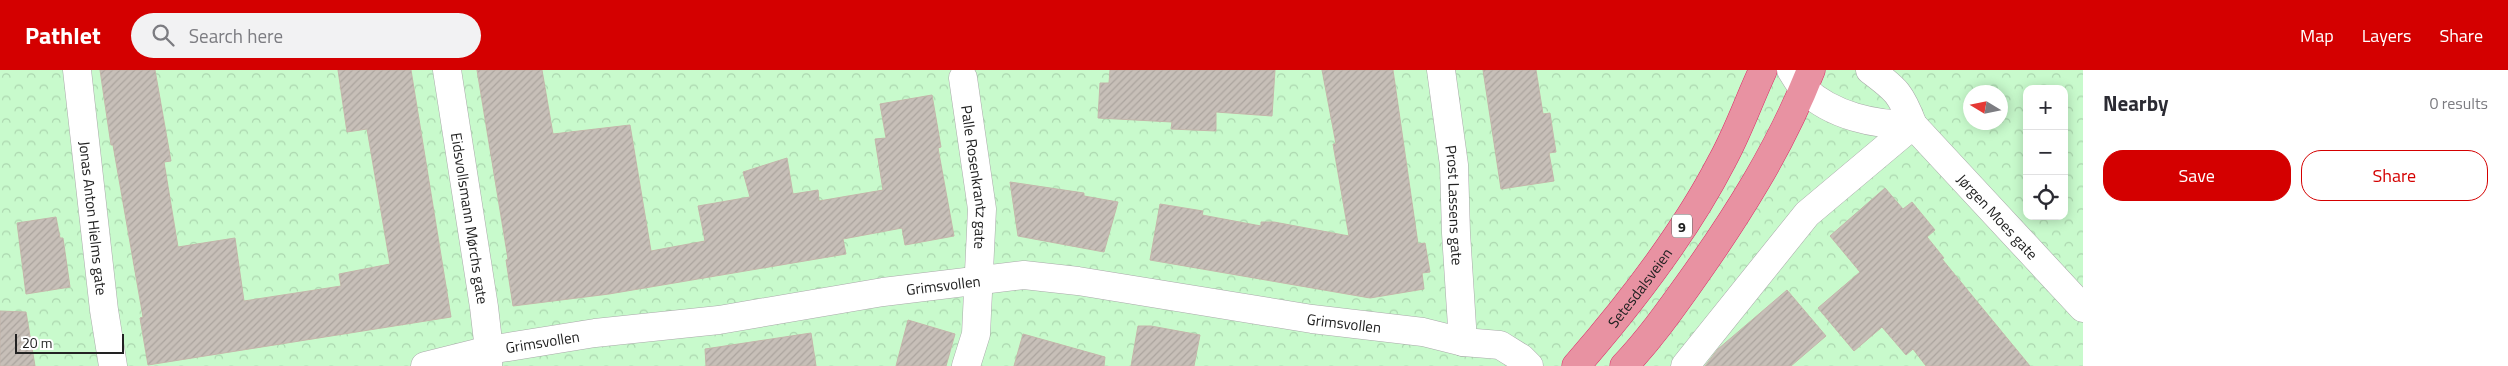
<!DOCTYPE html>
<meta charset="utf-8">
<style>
:root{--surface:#fff;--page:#f2f2f3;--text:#2b2b33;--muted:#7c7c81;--line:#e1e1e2;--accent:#d40000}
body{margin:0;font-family:"Titillium Web",sans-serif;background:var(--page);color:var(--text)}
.controls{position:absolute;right:15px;top:15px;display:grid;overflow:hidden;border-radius:10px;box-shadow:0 2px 12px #0003}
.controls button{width:45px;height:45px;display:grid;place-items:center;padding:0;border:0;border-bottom:1px solid var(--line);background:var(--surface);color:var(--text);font:25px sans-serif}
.compass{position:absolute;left:1963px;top:15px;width:45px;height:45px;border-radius:50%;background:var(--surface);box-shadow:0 2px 12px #0003;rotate:280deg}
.scale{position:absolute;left:15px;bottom:12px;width:109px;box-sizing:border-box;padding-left:5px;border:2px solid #222;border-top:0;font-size:14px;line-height:18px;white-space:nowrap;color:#222;-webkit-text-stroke:4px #fff;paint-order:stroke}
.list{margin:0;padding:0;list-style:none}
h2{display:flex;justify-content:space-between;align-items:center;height:65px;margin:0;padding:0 20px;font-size:21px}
h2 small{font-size:16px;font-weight:400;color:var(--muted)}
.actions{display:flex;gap:10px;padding:15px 20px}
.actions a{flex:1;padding:11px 0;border:1px solid var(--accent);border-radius:20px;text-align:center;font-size:18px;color:var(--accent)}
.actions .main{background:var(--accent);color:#fff}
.icon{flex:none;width:28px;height:28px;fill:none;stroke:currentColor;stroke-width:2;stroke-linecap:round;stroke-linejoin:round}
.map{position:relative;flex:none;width:2083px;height:296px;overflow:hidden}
header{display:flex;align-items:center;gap:30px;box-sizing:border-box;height:70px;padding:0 25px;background:var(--accent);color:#fff}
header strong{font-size:24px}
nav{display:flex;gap:28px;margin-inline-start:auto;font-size:18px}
.search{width:350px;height:45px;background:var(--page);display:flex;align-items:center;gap:12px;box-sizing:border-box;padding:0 18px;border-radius:28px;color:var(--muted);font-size:19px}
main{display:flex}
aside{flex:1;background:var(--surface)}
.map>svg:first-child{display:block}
.park{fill:url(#park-crowns);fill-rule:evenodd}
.building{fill:url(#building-hatch);stroke:#c4b6ab}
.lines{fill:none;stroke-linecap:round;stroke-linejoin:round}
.minor-casing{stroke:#a9a9a9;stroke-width:29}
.highway-casing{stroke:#dc2a67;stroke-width:29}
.minor{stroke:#fff;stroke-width:28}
.highway{stroke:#e892a2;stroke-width:28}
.labels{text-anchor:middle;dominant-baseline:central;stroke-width:4;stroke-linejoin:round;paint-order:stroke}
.shield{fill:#fff;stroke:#646464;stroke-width:1}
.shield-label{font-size:14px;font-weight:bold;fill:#222}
.street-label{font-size:15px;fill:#222;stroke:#fff}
</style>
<header>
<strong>Pathlet</strong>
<div class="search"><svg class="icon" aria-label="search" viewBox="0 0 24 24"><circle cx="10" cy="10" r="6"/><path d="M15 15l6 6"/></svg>Search here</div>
<nav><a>Map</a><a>Layers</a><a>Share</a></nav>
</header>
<main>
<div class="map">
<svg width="2083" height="296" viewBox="0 0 2083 296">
<defs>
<pattern id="park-crowns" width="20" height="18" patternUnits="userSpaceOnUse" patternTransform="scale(1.25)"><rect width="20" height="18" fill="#c8facc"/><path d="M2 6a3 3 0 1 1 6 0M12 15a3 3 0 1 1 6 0" fill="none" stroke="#acd6af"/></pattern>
<pattern id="building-hatch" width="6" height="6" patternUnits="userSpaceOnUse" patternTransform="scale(1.25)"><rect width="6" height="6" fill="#c7bfb8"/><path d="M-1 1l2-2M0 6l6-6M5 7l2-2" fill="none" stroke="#aba49e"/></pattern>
</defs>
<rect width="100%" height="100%" fill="#f2efe9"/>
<path class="park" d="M0 0H2083V296H0ZM2027 19H2064V146H2027ZM1970 22H2000V52H1970Z"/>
<g class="building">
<polygon points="100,0 155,0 171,91 164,92 178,177 235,168 244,231 341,216 339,204 390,194 367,59 347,62 338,0 411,0 451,247 148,295 140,248 143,247 113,75 111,75"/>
<polygon points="477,0 542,0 553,64 630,55 651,181 705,171 698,136 750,127 743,102 787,88 793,124 818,120 819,131 883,120 875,69 886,68 880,34 932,25 941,77 938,78 954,166 905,175 902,158 843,169 846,184 609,224 513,236 506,190 508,189"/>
<polygon points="1110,0 1275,0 1272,46 1216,42 1216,61 1171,59 1172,52 1098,48 1100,13 1109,13"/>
<polygon points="1322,0 1393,0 1418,174 1425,173 1430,202 1422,203 1424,219 1370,228 1150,190 1160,134 1203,141 1202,145 1261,156 1261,152 1274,152 1349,166 1333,74 1336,74"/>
<polygon points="1483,0 1536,0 1543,44 1550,43 1553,63 1556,82 1549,83 1554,111 1501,119"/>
<polygon points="1010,112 1084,123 1084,126 1118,132 1104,182 1018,166"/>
<polygon points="1885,118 1903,139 1912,132 1935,160 1927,167 1944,188 1942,189 2030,296 1926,296 1913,279 1906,285 1882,257 1854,281 1818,238 1860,202 1830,166"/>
<polygon points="56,147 60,168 63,168 70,217 26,224 17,153"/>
<polygon points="1787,220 1826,266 1791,296 1705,296 1718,279"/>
<polygon points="0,241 26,242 35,296 0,296"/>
<polygon points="908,250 955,264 946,296 896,296"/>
<polygon points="1138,256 1151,256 1200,265 1194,296 1131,296"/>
<polygon points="811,263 816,296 706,296 705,279"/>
<polygon points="1023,264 1105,287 1104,296 1014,296"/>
</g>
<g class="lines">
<g class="minor-casing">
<g id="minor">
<path id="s1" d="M77 0 104 240 113 296"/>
<path id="s2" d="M447 0 484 237 489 280 488 296"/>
<path id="s3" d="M1441 0 1454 95 1456 163 1463 272"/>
<path d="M1791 0C1795 6 1799 14 1804 19 1832 46 1875 55 1913 55"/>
<path id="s4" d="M1870 0C1897 20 1901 24 1913 55L2083 238"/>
<path id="s5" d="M963 8 982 139 976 264 966 296"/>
<path id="s6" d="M425 296 489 280 595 263 719 250 883 222 1024 205 1078 211 1312 249 1423 262 1463 272 1500 275 1521 288 1529 296"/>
<polyline points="1685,296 1807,144 1913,55"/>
</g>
</g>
<g class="highway-casing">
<g id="highway">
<path id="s7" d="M1576 296C1629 235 1685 163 1722 91 1738 62 1749 30 1763 0"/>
<path d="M1624 296C1648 271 1668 243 1688 215 1736 148 1781 77 1811 0"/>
</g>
</g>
<use href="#minor" class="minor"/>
<use href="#highway" class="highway"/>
</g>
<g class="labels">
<rect class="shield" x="1672" y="144.5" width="20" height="23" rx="4"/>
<g class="shield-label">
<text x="1682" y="156">9</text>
</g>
<g class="street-label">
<text stroke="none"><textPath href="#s5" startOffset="100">Palle Rosenkrantz gate</textPath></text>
<text stroke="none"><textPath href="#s3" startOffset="136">Prost Lassens gate</textPath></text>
<text stroke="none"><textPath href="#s4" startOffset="196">Jørgen Moes gate</textPath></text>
<text stroke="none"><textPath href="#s1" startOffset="149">Jonas Anton Hielms gate</textPath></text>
<text stroke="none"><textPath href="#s2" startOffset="150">Eidsvollsmann Mørchs gate</textPath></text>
<text stroke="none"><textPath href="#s6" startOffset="525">Grimsvollen</textPath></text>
<text stroke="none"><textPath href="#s7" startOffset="101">Setesdalsveien</textPath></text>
<text stroke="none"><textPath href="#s6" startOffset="930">Grimsvollen</textPath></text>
<text stroke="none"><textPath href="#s6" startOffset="120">Grimsvollen</textPath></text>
</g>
</g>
</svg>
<div class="controls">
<button>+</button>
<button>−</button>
<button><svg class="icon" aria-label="locate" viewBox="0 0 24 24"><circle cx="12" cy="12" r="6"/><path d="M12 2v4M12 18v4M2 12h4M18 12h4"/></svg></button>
</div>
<svg class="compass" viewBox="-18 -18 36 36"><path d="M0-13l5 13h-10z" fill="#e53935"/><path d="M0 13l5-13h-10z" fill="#7c7c81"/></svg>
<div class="scale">20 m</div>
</div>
<aside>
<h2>Nearby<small>0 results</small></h2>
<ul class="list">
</ul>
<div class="actions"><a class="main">Save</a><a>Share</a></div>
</aside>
</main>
